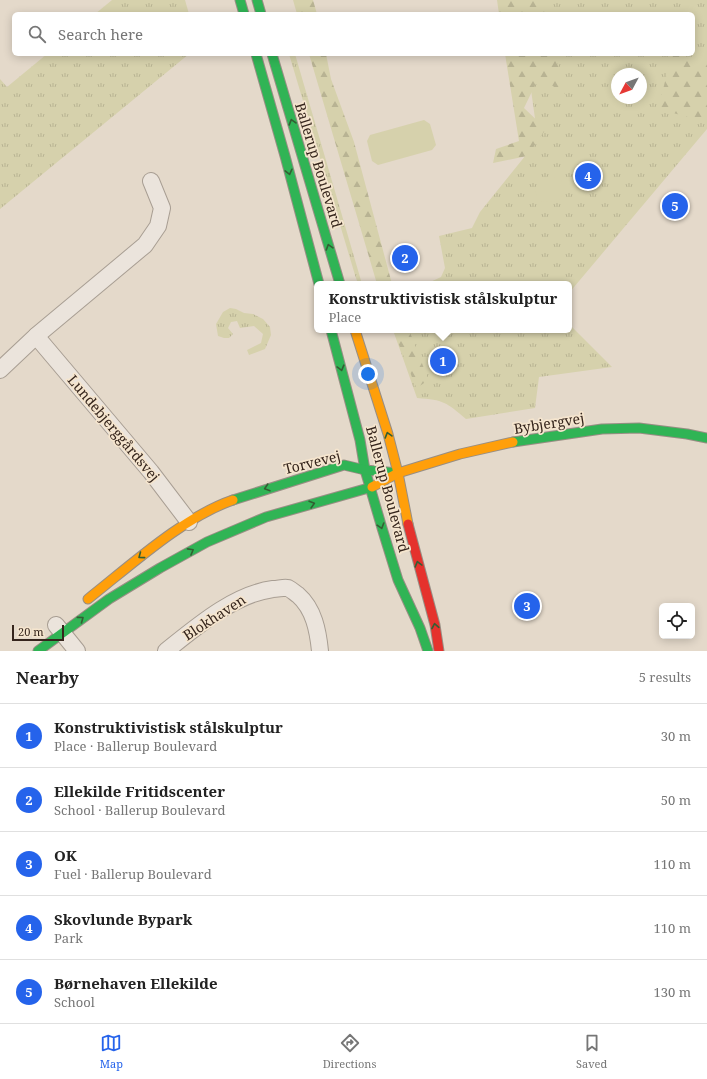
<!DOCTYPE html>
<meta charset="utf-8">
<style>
:root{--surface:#fff;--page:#f6f6f6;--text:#222;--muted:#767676;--line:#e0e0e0;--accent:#2563eb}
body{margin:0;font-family:"Noto Serif",serif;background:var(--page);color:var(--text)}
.controls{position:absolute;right:12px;bottom:12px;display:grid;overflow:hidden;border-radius:6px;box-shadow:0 2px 10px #0003}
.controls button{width:36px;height:36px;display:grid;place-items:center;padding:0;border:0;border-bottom:1px solid var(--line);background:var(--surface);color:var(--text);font:20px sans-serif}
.compass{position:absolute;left:611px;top:68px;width:36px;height:36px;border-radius:50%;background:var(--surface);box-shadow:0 2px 10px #0003;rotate:229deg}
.scale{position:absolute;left:12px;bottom:10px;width:52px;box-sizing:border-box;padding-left:4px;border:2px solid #35251c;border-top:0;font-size:11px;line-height:14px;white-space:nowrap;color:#35251c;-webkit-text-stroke:3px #f5e5ce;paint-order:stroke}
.you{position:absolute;left:368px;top:374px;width:14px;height:14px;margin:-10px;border:3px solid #fff;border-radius:50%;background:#1a73e8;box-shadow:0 0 0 6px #1a73e833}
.badge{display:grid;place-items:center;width:26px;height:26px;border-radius:50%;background:var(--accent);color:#fff;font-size:13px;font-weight:700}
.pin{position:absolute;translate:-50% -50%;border:2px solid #fff;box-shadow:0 1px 4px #0006}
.popup{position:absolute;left:314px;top:281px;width:258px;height:52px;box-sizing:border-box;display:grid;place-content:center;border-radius:6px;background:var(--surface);filter:drop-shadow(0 1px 3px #0005);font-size:13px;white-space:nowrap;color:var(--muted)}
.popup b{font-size:15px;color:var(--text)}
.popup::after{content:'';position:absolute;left:50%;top:100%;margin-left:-8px;border:8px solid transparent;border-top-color:var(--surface)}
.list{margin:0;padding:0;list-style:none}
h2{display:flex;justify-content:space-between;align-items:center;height:52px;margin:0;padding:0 16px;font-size:17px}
h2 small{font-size:13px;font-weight:400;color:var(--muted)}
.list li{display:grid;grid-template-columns:26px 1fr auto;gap:12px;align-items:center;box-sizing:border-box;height:64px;padding:0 16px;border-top:1px solid var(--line)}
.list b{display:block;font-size:15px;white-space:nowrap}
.list p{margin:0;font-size:13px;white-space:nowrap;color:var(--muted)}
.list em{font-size:13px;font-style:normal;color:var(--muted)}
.icon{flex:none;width:22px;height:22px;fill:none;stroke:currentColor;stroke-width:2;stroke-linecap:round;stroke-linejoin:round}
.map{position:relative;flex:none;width:707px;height:651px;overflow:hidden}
.search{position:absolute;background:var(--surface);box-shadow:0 2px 10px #0003;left:12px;right:12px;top:12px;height:44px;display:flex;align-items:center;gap:10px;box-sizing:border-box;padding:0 14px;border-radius:6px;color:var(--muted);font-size:15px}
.sheet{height:372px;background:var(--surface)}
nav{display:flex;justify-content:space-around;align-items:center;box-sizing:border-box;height:56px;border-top:1px solid var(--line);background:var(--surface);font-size:11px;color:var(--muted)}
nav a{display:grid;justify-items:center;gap:2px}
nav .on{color:var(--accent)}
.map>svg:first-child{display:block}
.grass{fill:url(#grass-tufts);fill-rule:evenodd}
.forest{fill:url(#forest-firs)}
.pitch{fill:#d6d1ac}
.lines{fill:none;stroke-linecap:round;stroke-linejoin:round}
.street-casing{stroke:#a89e93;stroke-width:18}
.fast-casing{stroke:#988e84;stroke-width:11}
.slow-casing{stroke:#988e84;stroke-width:11}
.jam-casing{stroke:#988e84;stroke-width:11}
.street{stroke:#ebe4dc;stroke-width:16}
.fast{stroke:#30b455;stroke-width:9}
.slow{stroke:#ff9f0a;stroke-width:9}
.jam{stroke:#e5322d;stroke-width:9}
.oneway{stroke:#335e33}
.labels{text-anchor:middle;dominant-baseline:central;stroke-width:3.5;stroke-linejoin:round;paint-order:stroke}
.street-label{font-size:14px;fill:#35251c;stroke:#f5e5ce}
</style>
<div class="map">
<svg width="707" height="651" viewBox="0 0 707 651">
<defs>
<pattern id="grass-tufts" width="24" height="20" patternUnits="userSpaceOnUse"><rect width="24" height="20" fill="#d6d1ac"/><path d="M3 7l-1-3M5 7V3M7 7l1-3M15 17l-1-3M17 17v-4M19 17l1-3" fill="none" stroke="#b8b393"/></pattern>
<pattern id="forest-firs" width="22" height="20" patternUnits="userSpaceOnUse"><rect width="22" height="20" fill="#d6d1ac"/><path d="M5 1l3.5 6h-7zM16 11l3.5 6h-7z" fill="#b8b393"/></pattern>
</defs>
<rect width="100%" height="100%" fill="#e4d9ca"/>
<g class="grass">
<polygon points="112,0 185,0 189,14 95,14"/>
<path d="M518 0H707V129L569 293V284H426L441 277 445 268 439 236 472 228 480 212 538 140 526 54H693V14H520ZM617 74H641V98H617Z"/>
<polygon points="47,54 189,54 0,209 0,79 7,87"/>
<polygon points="289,54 295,54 362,284 358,284 355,275"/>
<polygon points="230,308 236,309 244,313 253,314 263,319 270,327 271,335 265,349 249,355 247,350 261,343 263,334 254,326 240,328 237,321 231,322 228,328 233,334 229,338 224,338 218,336 216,324 223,312"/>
<path d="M569 324 612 367 539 377 535 408 466 419C446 402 444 400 417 398L393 330H569Z"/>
</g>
<g class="forest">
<polygon points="293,0 313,0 317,14 297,14"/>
<polygon points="497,0 542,0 545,14 499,14"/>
<polygon points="309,54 326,54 331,79 354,142 392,284 377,284"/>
<polygon points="505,54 555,54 565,94 539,77 524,108 546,129 527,156 493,163 496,149 519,141"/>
<polygon points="672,54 707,62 707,122 658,109"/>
<path d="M393 330H409L427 376C426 383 422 385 416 387Z"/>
</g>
<g class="pitch">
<polygon points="424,120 430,124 436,145 432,150 378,165 372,161 367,141 370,135"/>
<path d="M550 176 561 180 564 193 558 202 540 201C531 190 537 180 550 176Z"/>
</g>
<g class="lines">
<g class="street-casing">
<g id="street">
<polyline points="36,336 151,472 189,522"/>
<polyline points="0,370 36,336 145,245 158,226 162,208 151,181"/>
<polyline points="56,625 77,651"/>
<path d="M166 651C196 627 234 594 273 589 278 589 284 587 288 588 292 590 295 593 298 595 314 609 318 631 320 651"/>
</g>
</g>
<g class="fast-casing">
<g id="fast">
<polyline points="240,0 244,14"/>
<polyline points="257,0 261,14"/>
<polyline points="256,54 285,156 319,284"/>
<polyline points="272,54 340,284"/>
<polyline points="331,330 360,440 365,470 382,528 398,580 420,628 428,651"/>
<polyline points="513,442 602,429 639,428 687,434 707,438"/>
<polyline points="233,500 344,465 365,470 398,473"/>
<polyline points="38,651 109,599 160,568 207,542 266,517 372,487"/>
</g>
</g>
<g class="slow-casing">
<g id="slow">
<polyline points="355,330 388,434 398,473 408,524"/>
<polyline points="372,487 398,473 460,454 513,442"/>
<path d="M88 599C130 566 183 517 233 500"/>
</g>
</g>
<g class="jam-casing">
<polyline id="jam" points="408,524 435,625 439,651"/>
</g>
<use href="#street" class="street"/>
<use href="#fast" class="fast"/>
<use href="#slow" class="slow"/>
<use href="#jam" class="jam"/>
</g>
<defs><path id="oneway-chevron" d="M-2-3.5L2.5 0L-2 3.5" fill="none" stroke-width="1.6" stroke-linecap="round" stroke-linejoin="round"/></defs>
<g class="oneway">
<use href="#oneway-chevron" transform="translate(292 122) rotate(-106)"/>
<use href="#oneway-chevron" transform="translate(289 172) rotate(76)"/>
<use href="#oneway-chevron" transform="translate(329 247) rotate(-107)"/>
<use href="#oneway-chevron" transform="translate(341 368) rotate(75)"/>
<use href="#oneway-chevron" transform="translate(388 435) rotate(-106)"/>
<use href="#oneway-chevron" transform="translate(267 488) rotate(162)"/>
<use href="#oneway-chevron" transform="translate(312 504) rotate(-16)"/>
<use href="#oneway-chevron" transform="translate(381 526) rotate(73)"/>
<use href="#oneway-chevron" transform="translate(191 551) rotate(-29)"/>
<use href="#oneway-chevron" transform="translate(141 556) rotate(143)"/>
<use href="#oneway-chevron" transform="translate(418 564) rotate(-105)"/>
<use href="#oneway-chevron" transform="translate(81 619) rotate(-36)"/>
<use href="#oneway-chevron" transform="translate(435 626) rotate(-101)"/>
</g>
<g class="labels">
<g class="street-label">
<text transform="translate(319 165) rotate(73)">Ballerup Boulevard</text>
<text transform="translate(549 423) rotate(-9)">Bybjergvej</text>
<text transform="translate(114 428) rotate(50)">Lundebjerggårdsvej</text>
<text transform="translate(312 462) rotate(-14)">Torvevej</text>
<text transform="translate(388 489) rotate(75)">Ballerup Boulevard</text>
<text transform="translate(214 617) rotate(-33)">Blokhaven</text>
</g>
</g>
</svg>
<div class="controls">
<button><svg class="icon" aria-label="locate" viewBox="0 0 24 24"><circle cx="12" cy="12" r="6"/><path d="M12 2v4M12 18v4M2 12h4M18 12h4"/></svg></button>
</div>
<svg class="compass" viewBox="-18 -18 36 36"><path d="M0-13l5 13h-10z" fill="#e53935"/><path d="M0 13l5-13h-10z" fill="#767676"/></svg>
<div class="scale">20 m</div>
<div class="you"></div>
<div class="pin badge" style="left:443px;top:361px">1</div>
<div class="popup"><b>Konstruktivistisk stålskulptur</b>Place</div>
<div class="pin badge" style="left:405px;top:258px">2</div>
<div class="pin badge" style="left:527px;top:606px">3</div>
<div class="pin badge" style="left:588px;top:176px">4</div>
<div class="pin badge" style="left:675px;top:206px">5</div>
<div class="search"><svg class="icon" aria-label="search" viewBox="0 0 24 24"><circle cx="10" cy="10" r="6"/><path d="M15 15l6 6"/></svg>Search here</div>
</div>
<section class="sheet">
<h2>Nearby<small>5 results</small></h2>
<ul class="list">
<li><span class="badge">1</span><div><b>Konstruktivistisk stålskulptur</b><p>Place · Ballerup Boulevard</p></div><em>30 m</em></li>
<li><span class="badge">2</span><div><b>Ellekilde Fritidscenter</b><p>School · Ballerup Boulevard</p></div><em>50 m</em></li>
<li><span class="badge">3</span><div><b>OK</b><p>Fuel · Ballerup Boulevard</p></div><em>110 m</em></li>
<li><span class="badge">4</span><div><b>Skovlunde Bypark</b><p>Park</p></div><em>110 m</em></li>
<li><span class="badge">5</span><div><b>Børnehaven Ellekilde</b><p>School</p></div><em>130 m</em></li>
</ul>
</section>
<nav>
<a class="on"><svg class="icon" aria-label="map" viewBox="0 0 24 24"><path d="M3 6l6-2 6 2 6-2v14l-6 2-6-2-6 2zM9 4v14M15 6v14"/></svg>Map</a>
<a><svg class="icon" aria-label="directions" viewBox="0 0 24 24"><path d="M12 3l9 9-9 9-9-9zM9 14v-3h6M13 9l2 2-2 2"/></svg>Directions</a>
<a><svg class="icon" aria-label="saved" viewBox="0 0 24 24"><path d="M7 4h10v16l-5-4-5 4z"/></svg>Saved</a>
</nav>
